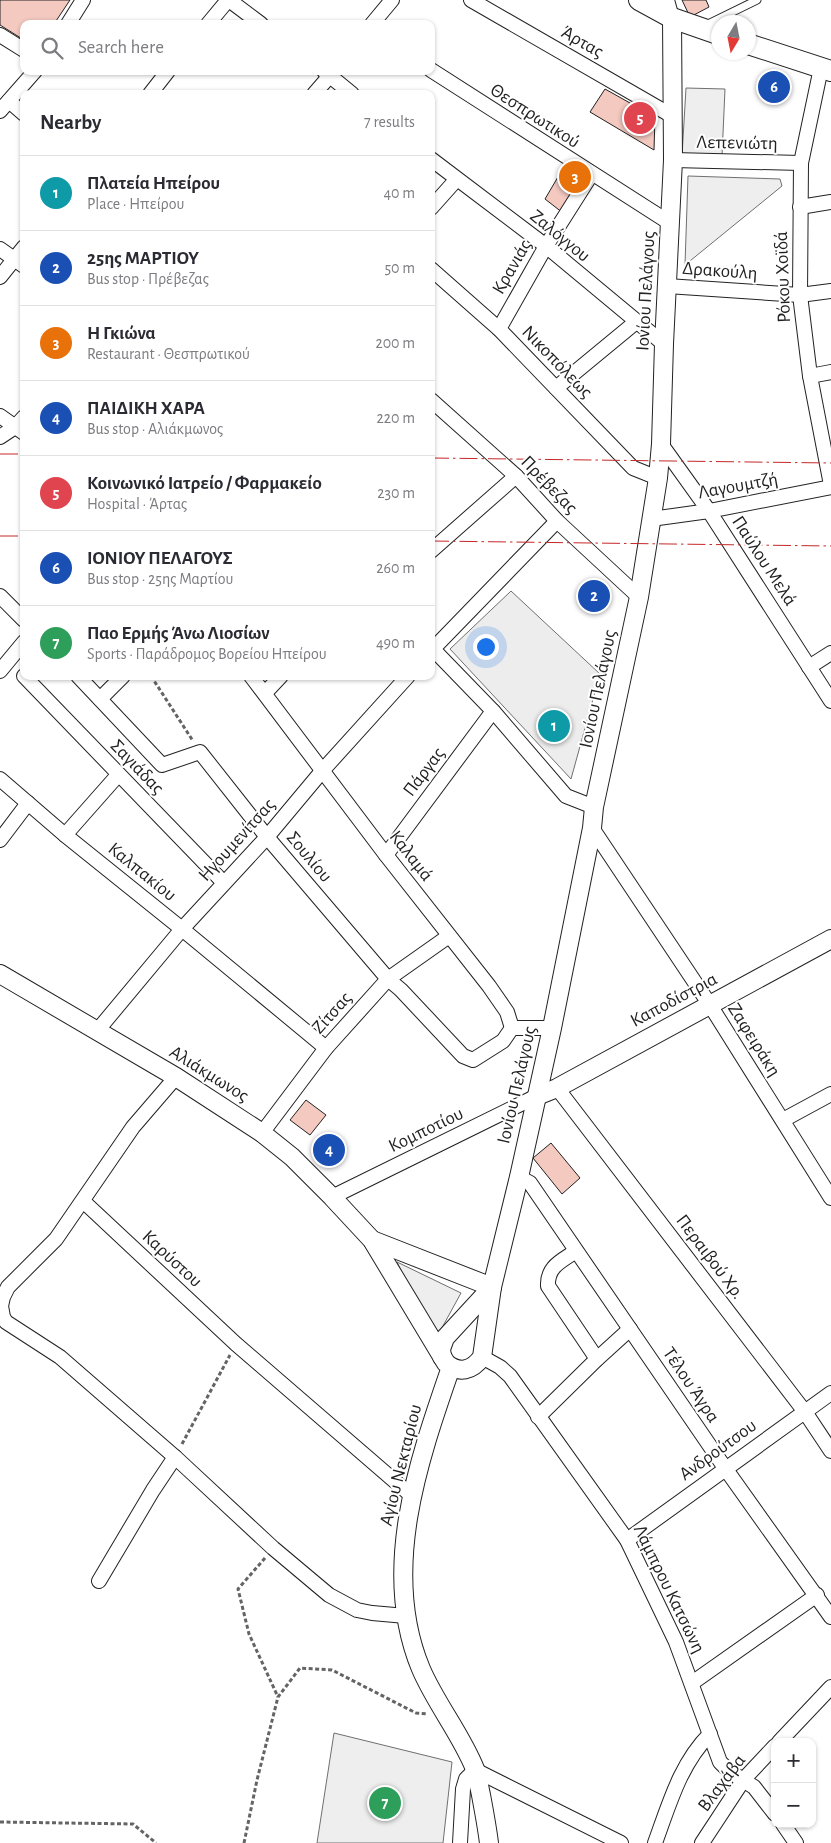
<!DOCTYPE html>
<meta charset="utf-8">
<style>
:root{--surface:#fff;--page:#f2f2f3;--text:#2b2b33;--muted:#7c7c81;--line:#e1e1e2;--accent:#c62828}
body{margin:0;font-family:"Alegreya Sans",sans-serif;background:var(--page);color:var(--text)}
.controls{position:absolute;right:15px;bottom:15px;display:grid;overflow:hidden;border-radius:10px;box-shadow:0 1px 4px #0004}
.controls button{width:45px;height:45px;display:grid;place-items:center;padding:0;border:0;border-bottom:1px solid var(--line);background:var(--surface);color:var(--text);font:25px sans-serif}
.compass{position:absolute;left:711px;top:15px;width:45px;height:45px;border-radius:50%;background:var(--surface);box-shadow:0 1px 4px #0004;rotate:190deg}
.you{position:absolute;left:485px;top:646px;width:18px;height:18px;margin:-12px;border:4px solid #fff;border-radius:50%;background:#1a73e8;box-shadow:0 0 0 8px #1a73e833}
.badge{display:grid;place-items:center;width:32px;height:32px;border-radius:50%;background:var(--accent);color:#fff;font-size:16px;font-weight:700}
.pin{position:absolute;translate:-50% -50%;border:2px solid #fff;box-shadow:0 1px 5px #0006}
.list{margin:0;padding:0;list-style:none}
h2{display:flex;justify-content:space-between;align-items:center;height:65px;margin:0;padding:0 20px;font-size:21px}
h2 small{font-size:16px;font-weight:400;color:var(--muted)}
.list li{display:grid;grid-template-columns:32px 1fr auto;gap:15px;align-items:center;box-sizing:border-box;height:75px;padding:0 20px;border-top:1px solid var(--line)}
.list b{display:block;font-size:19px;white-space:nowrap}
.list p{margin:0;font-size:16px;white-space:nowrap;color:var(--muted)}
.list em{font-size:16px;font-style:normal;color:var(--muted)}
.icon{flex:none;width:28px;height:28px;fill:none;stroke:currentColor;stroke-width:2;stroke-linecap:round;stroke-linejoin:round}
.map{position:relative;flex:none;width:831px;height:1843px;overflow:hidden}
.search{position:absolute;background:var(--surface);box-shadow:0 1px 4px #0004;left:20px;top:20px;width:415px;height:55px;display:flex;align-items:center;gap:12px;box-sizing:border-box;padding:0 18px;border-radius:10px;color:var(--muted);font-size:19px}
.panel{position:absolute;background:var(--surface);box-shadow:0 1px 4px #0004;left:20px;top:90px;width:415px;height:590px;border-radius:10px}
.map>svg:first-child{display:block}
.green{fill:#eee;stroke:#6f6f6f}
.parking{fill:#ededed;stroke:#6f6f6f}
.building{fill:#f3c9c0;stroke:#222}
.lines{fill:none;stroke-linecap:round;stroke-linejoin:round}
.service-casing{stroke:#222;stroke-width:9}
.minor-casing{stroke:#222;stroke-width:16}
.tertiary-casing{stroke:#222;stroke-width:20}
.secondary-casing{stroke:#222;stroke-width:22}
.path{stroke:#646464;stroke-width:3;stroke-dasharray:4 2.5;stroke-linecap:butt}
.service{stroke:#fff;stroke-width:7}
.minor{stroke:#fff;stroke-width:14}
.tertiary{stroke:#fff;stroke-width:18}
.secondary{stroke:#fff;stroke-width:20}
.power{stroke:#c62828;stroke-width:1;stroke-dasharray:18 4 2.5 4;stroke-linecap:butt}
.labels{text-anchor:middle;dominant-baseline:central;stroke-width:4;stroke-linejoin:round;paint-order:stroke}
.street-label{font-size:19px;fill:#222;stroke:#fff}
</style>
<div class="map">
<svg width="831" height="1843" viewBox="0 0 831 1843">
<rect width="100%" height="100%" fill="#fff"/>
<g class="green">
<polygon points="686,88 725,89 722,156 682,156"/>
<polygon points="688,176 780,179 782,186 685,265"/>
<polygon points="397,1262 461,1293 438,1335 418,1306"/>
<polygon points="334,1733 452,1762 443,1843 317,1843"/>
</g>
<polygon class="parking" points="511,591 600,674 571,779 450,649"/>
<g class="building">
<polygon points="0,0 70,0 54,24 24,24 24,40 0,25"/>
<polygon points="682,0 706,0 709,7 690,17"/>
<polygon points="605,89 655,117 654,150 590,112"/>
<polygon points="565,165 586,179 563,213 545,199"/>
<polygon points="306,1100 326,1115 310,1135 290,1120"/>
<polygon points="551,1143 580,1178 562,1194 533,1158"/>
</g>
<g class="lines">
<g class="service-casing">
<polyline id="service" points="706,25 757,0"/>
</g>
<g class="minor-casing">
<g id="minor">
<polyline points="229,0 261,24"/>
<polyline points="471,0 674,117"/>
<polyline points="667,0 672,18"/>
<polyline points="68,24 83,0"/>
<polyline points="208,24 228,0"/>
<polyline points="372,24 392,0"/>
<polyline points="0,35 24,50"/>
<polyline points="821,68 801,163 800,295 810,376 831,485"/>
<polyline points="431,70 670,223"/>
<polyline points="324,71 352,94"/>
<polyline points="150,94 168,71"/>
<polyline points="314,94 334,71"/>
<polyline points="9,101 24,114"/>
<polyline points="0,111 35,71"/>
<polyline points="431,159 546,246 664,344"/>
<polyline points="673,160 801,163"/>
<polyline points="800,207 831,202"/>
<polyline points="431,208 456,180"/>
<polyline points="0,249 24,266"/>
<polyline points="431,269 499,329 633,468 658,478"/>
<polyline points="0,277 24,247"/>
<polyline points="667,286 800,295 831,291"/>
<polyline points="499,329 546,246 591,175"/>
<polyline points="810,376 831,372"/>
<polyline points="556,388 636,322"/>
<polyline points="431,400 516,476 557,521 639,597"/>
<polyline points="0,416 24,433"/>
<polyline points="0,437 15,427 24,417"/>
<polyline points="661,444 709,511 831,701"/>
<polyline points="651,519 709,511 831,487"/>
<polyline points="431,551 516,476"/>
<polyline points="0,596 24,620"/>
<polyline points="431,647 493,711 566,796 594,807"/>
<polyline points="431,651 557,521"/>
<polyline points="809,667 831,653"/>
<polyline points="0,671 24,642"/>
<polyline points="24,676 224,883"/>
<polyline points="78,676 162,765 200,752 267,837 388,979 401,990 463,1056 473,1060 503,1041 512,1028"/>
<polyline points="251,676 386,855 489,986 507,1012 512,1028 552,1028"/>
<polyline points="265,693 281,676"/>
<polyline points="100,699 123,676"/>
<polyline points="0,779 65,835 182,929 326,1048"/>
<polyline points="592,828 710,1005 831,1198"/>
<polyline points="65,835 118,775"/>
<polyline points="0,840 28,803"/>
<polyline points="386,855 493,711"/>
<polyline points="97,1031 182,929 267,837 323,770 408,676"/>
<polyline points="176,1077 133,1127 56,1239 8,1287 3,1297 1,1306 3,1317 6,1322 60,1357 175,1457 273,1548 329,1595 357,1610 372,1613 406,1616"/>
<polyline points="557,1088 805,1412 831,1451"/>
<polyline points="783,1120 831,1094"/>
<polyline points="262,1133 326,1048 388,979 449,936"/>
<polyline points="519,1177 530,1183 725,1468 831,1617"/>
<polyline points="332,1197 537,1096"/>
<polyline points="83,1201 236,1344 412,1496"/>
<path d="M576 1251C562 1261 547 1266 548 1286L597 1359"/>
<polyline points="482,1357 500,1367 510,1376 627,1540 676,1642 720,1762 729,1771 754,1787 775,1814"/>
<polyline points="538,1417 597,1359 630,1329"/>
<polyline points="627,1540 831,1393"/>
<polyline points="99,1581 153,1490 175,1457"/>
<polyline points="692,1683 817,1595"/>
<polyline points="779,1742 831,1687"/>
<polyline points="783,1824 796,1843"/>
<polyline points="460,1843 463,1789 466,1779 475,1770 621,1843"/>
<path d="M655 1843C669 1805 680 1764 710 1734"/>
<polyline points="702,1843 744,1779 775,1746"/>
</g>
</g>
<g class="tertiary-casing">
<g id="tertiary">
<path d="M0 974 176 1077 262 1133 292 1157 332 1197 372 1240 446 1363C459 1374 472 1371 482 1357L492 1287 519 1177 552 1028 592 828 594 807 639 597 658 478 661 444 664 344 673 160 672 18"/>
<polyline points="537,1096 557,1088 831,939"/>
<polyline points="372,1240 492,1287"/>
<polyline points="442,1357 441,1349 445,1338 492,1287"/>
<path d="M451 1367C418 1462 380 1571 421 1669 436 1704 461 1734 475 1769 478 1777 479 1786 481 1795 484 1811 487 1827 489 1843"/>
</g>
</g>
<g class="secondary-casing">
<g id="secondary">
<polyline points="639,0 672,18 718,34"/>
<polyline points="748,44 831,71"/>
</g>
</g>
<g class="path">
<polyline points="151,676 193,741"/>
<polyline points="182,1444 230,1355"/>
<polyline points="265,1558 238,1589 249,1634 278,1697"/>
<polyline points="0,1822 133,1824 156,1843"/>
<polyline points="244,1843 257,1780 278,1697 300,1668 332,1670 416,1713 428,1714"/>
</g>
<use href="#service" class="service"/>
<use href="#minor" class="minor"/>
<use href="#tertiary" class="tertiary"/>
<use href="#secondary" class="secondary"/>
<g class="power">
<polyline points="0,454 24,454"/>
<polyline points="431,458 831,463"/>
<polyline points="0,536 24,536"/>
<polyline points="431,541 831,546"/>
</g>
</g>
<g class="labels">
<g class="street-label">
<text transform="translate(582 42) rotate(30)">Άρτας</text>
<text transform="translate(535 116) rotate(33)">Θεσπρωτικού</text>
<text transform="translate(737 143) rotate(1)">Λεπενιώτη</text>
<text transform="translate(560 236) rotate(39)">Ζαλόγγου</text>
<text transform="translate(512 267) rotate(-60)">Κρανιάς</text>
<text transform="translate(720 271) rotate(4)">Δρακούλη</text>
<text transform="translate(783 277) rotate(-92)">Ρόκου Χοϊδά</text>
<text transform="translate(646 291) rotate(-87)">Ιονίου Πελάγους</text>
<text transform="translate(557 362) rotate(46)">Νικοπόλεως</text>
<text transform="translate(549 485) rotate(46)">Πρέβεζας</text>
<text transform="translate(738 486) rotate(-10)">Λαγουμτζή</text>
<text transform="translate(764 561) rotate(57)">Παύλου Μελά</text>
<text transform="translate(598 689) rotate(-78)">Ιονίου Πελάγους</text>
<text transform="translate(137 767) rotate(46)">Σαγιάδας</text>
<text transform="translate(424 772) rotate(-53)">Πάργας</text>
<text transform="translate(237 840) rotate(-48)">Ηγουμενίτσας</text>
<text transform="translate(411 856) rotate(52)">Καλαμά</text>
<text transform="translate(309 857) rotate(50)">Σουλίου</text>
<text transform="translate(142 872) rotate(39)">Καλπακίου</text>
<text transform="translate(674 1000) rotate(-28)">Καποδίστρια</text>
<text transform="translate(332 1013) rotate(-48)">Ζίτσας</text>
<text transform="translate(754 1040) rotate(58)">Ζαφειράκη</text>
<text transform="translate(209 1074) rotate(32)">Αλιάκμωνος</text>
<text transform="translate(517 1085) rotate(-77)">Ιονίου Πελάγους</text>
<text transform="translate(426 1130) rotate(-26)">Κομποτίου</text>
<text transform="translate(710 1257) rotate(53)">Περαιβού Χρ.</text>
<text transform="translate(172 1259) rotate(43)">Καρύστου</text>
<text transform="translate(691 1385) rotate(56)">Τέλου Άγρα</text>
<text transform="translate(718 1450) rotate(-36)">Ανδρούτσου</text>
<text transform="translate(401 1465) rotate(-76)">Αγίου Νεκταρίου</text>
<text transform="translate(669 1589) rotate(64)">Λάμπρου Κατσώνη</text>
<text transform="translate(722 1783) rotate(-53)">Βλαχάβα</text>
</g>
</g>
</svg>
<div class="controls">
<button>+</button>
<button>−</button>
</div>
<svg class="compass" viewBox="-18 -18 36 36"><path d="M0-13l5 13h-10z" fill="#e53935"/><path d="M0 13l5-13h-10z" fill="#7c7c81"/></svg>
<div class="you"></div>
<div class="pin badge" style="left:554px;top:726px;background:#0f9aa8">1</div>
<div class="pin badge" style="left:594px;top:596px;background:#1a4fb4">2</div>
<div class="pin badge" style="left:575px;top:177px;background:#e8710a">3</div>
<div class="pin badge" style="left:329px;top:1150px;background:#1a4fb4">4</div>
<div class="pin badge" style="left:640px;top:118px;background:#e0444e">5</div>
<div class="pin badge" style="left:774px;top:87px;background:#1a4fb4">6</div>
<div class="pin badge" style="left:385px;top:1803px;background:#2e9e5b">7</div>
<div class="search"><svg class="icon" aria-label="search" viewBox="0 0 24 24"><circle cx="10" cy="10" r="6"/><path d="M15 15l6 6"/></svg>Search here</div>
<section class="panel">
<h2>Nearby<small>7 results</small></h2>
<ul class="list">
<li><span class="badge" style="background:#0f9aa8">1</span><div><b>Πλατεία Ηπείρου</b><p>Place · Ηπείρου</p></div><em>40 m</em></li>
<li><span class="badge" style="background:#1a4fb4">2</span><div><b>25ης ΜΑΡΤΙΟΥ</b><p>Bus stop · Πρέβεζας</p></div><em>50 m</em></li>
<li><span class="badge" style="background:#e8710a">3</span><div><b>Η Γκιώνα</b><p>Restaurant · Θεσπρωτικού</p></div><em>200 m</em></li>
<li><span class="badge" style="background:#1a4fb4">4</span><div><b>ΠΑΙΔΙΚΗ ΧΑΡΑ</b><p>Bus stop · Αλιάκμωνος</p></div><em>220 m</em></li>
<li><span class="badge" style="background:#e0444e">5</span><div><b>Κοινωνικό Ιατρείο / Φαρμακείο</b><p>Hospital · Άρτας</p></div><em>230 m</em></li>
<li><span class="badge" style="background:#1a4fb4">6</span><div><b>ΙΟΝΙΟΥ ΠΕΛΑΓΟΥΣ</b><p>Bus stop · 25ης Μαρτίου</p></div><em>260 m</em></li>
<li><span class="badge" style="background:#2e9e5b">7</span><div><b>Παο Ερμής Άνω Λιοσίων</b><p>Sports · Παράδρομος Βορείου Ηπείρου</p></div><em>490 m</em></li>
</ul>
</section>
</div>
